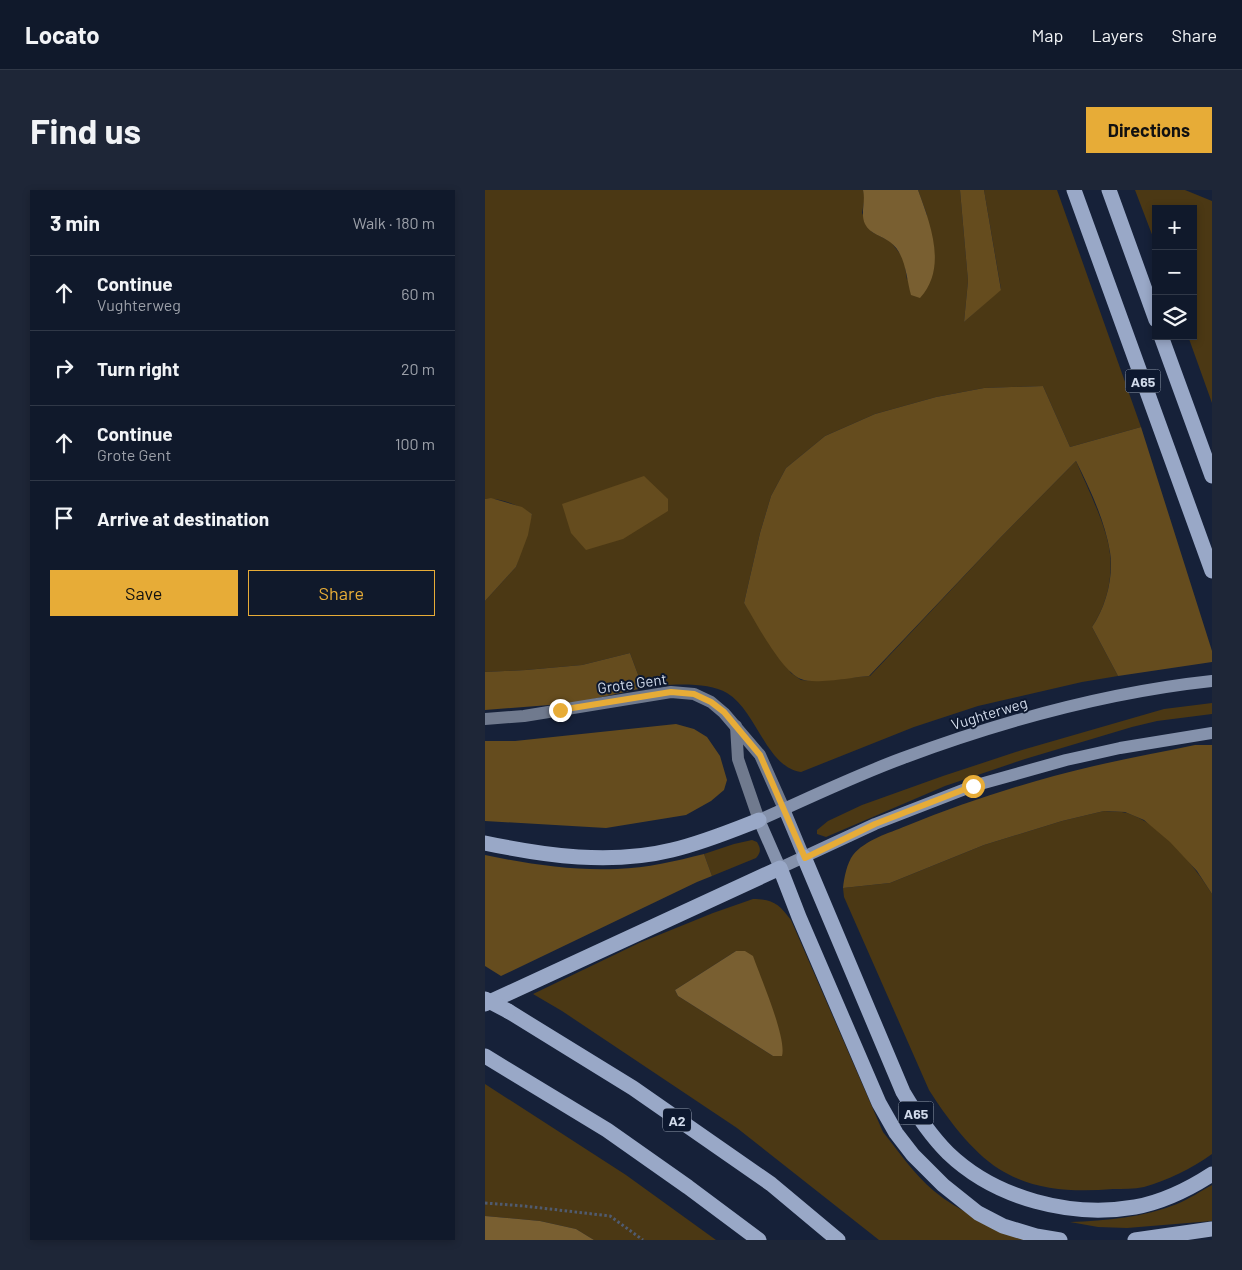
<!DOCTYPE html>
<meta charset="utf-8">
<style>
:root{--surface:#10192b;--page:#1e2637;--text:#f1f3f6;--muted:#9ca0a9;--line:#303847;--accent:#e7ac37}
body{margin:0;font-family:Barlow,sans-serif;background:var(--page);color:var(--text)}
.controls{position:absolute;right:15px;top:15px;display:grid;overflow:hidden;border-radius:0px;box-shadow:0 2px 8px #0003}
.controls button{width:45px;height:45px;display:grid;place-items:center;padding:0;border:0;border-bottom:1px solid var(--line);background:var(--surface);color:var(--text);font:25px sans-serif}
.stop{position:absolute;width:15px;height:15px;margin:-11px;border:4px solid #e7ac37;border-radius:50%;background:#fff}
.stop.end{background:#e7ac37;border-color:#fff;box-shadow:0 1px 5px #0008}
.list{margin:0;padding:0;list-style:none}
h2{display:flex;justify-content:space-between;align-items:center;height:65px;margin:0;padding:0 20px;font-size:21px}
h2 small{font-size:16px;font-weight:400;color:var(--muted)}
.list li{display:grid;grid-template-columns:32px 1fr auto;gap:15px;align-items:center;box-sizing:border-box;height:75px;padding:0 20px;border-top:1px solid var(--line)}
.list b{display:block;font-size:19px;white-space:nowrap}
.list p{margin:0;font-size:16px;white-space:nowrap;color:var(--muted)}
.list em{font-size:16px;font-style:normal;color:var(--muted)}
.actions{display:flex;gap:10px;padding:15px 20px}
.actions a{flex:1;padding:11px 0;border:1px solid var(--accent);border-radius:0px;text-align:center;font-size:18px;color:var(--accent)}
.actions .main{background:var(--accent);color:#111}
.icon{flex:none;width:28px;height:28px;fill:none;stroke:currentColor;stroke-width:2;stroke-linecap:round;stroke-linejoin:round}
.map{position:relative;flex:none;width:727px;height:1050px;overflow:hidden;border-radius:0px}
header{display:flex;align-items:center;gap:30px;box-sizing:border-box;height:70px;padding:0 25px;background:var(--surface);border-bottom:1px solid var(--line)}
header strong{font-size:24px}
nav{display:flex;gap:28px;margin-inline-start:auto;font-size:18px}
.intro{display:flex;align-items:center;justify-content:space-between;box-sizing:border-box;height:120px;padding:0 30px}
h1{margin:0;font-size:35px}
.button{padding:12px 22px;border-radius:0px;background:var(--accent);color:#111;font-size:18px;font-weight:700}
main{display:flex;gap:30px;padding:0 30px}
aside{flex:1;background:var(--surface);border-radius:0px;box-shadow:0 2px 8px #0003}
.map>svg:first-child{display:block}
.green{fill:#4b3814;fill-rule:evenodd}
.forest{fill:#654c1e}
.water{fill:#795f31}
.lines{fill:none;stroke-linecap:round;stroke-linejoin:round}
.path{stroke:#505b70;stroke-width:3;stroke-dasharray:2.5 2.5;stroke-linecap:butt}
.secondary{stroke:#707a8e;stroke-width:12}
.primary{stroke:#8592ac;stroke-width:12}
.highway{stroke:#99a8c7;stroke-width:15}
.highway-bridge{stroke:#99a8c7;stroke-width:15}
.route{stroke:#e7ac37;stroke-width:6}
.labels{text-anchor:middle;dominant-baseline:central;stroke-width:4;stroke-linejoin:round;paint-order:stroke}
.shield{fill:#0d182f;stroke:#97a0b3;stroke-width:1}
.shield-label{font-size:14px;font-weight:bold;fill:#d2dbeb}
.street-label{font-size:15px;fill:#d2dbeb;stroke:#0d182f}
</style>
<header>
<strong>Locato</strong>
<nav><a>Map</a><a>Layers</a><a>Share</a></nav>
</header>
<div class="intro"><h1>Find us</h1><a class="button">Directions</a></div>
<main>
<aside>
<h2>3 min<small>Walk · 180 m</small></h2>
<ul class="list">
<li><svg class="icon" aria-label="ahead" viewBox="0 0 24 24"><path d="M12 20V5M6 11l6-6 6 6"/></svg><div><b>Continue</b><p>Vughterweg</p></div><em>60 m</em></li>
<li><svg class="icon" aria-label="right" viewBox="0 0 24 24"><path d="M7 20v-9h11M14 6l5 5-5 5"/></svg><div><b>Turn right</b></div><em>20 m</em></li>
<li><svg class="icon" aria-label="ahead" viewBox="0 0 24 24"><path d="M12 20V5M6 11l6-6 6 6"/></svg><div><b>Continue</b><p>Grote Gent</p></div><em>100 m</em></li>
<li><svg class="icon" aria-label="arrive" viewBox="0 0 24 24"><path d="M6 21V4h12l-3 4 3 4H6"/></svg><div><b>Arrive at destination</b></div></li>
</ul>
<div class="actions"><a class="main">Save</a><a>Share</a></div>
</aside>
<div class="map">
<svg width="727" height="1050" viewBox="0 0 727 1050">
<rect width="100%" height="100%" fill="#162139"/>
<g class="green">
<path d="M0 0H378L380 7 377 23 387 42 406 52 419 69 422 90 442 25 433 0H475L483 91 479 132 516 99 499 0H572L656 237 585 257 558 196 499 198 451 207 390 224 340 246 301 278 286 306 275 343 259 413 306 483 316 490 327 491 385 486 515 348 591 271C602 297 622 336 625 364 628 389 621 416 607 437L633 486 597 492 493 516 429 537 316 582C281 577 272 521 242 503 222 491 180 494 158 498L145 463 97 475 41 480 0 482V411L31 377 47 324C35 316 15 307 0 309Z"/>
<polygon points="650,0 700,0 727,11 727,213 703,146 708,146 708,19 671,19 671,55"/>
<polygon points="727,513 727,524 672,531 647,537 540,569 460,596 341,647 332,644 332,640 343,631 377,615 458,586 537,560 679,519"/>
<path d="M619 621C626 622 635 621 642 623 677 634 708 674 727 704V964C706 979 683 990 659 997 649 999 638 999 628 999 589 1002 549 1001 514 979 486 961 462 928 444 900L359 707 358 698 405 693 499 655 577 631Z"/>
<path d="M267 650 272 652C276 659 276 662 271 668L227 686 219 664 249 654Z"/>
<path d="M268 709C288 709 294 714 306 730L398 942C414 962 429 984 449 1001 475 1023 510 1036 541 1050H394L252 938 77 821 48 804 154 753 228 723ZM251 761H260L297 866H288L193 806 190 800Z"/>
<polygon points="0,894 141,985 231,1050 109,1050 91,1039 55,1031 0,1026"/>
<path d="M727 995V1031L642 1038 613 1037 585 1032C621 1031 659 1027 692 1014 704 1009 716 1001 727 995Z"/>
</g>
<g class="forest">
<polygon points="475,0 499,0 516,100 479,132 483,91"/>
<path d="M558 196 585 257 656 237 727 461V472L633 486 607 437C621 417 629 386 625 362 620 331 605 299 591 271L515 348 384 486C369 487 329 495 316 489 296 481 271 432 259 413L275 343 286 306 301 278 340 246 390 224 451 207 499 198Z"/>
<polygon points="159,286 183,309 183,321 138,349 101,360 86,343 77,314"/>
<polygon points="6,308 37,317 47,324 43,345 31,377 0,411 0,309"/>
<polygon points="145,463 158,498 90,513 0,520 0,482 41,480 97,475"/>
<polygon points="191,534 209,539 222,547 235,566 242,590 239,600 226,611 201,625 121,638 0,631 0,551 30,551"/>
<path d="M710 555H727V704L712 681 685 652 659 630 640 622 619 621 577 631 499 655 405 693 358 698C359 688 362 673 368 665 380 650 404 643 421 636 482 611 545 591 609 576 643 568 677 562 710 555Z"/>
<path d="M219 664 227 686 212 692 16 786 0 776V665C43 674 88 681 132 679 162 678 191 671 219 664Z"/>
</g>
<g class="water">
<path d="M378 0H433C445 33 463 78 435 108L426 105C421 87 421 64 405 52 397 46 385 44 380 34 375 23 381 12 378 0Z"/>
<path d="M251 761H260L268 766C275 786 302 848 297 866H288L193 806 190 800Z"/>
<polygon points="0,1026 55,1031 91,1039 109,1050 0,1050"/>
</g>
<g class="lines">
<polyline class="path" points="0,1013 39,1016 125,1026 158,1050"/>
<g class="secondary">
<polyline points="0,529 39,526 186,502 209,504 226,512 239,523 275,565 299,619"/>
<polyline points="251,536 253,569 274,630"/>
</g>
<g class="primary">
<path d="M727 491C624 502 515 532 418 568 369 586 322 609 274 630L295 678 390 634 488 596 581 570 635 558 727 543"/>
<polyline points="299,619 319,667"/>
</g>
<g class="highway">
<polyline points="589,0 727,381"/>
<polyline points="624,0 671,130"/>
<polyline points="676,146 727,286"/>
<path d="M0 653C61 666 126 675 187 660 217 653 246 641 274 630"/>
<path d="M319 667 418 902C431 924 445 945 463 963 511 1009 586 1028 650 1017 677 1012 704 999 727 984"/>
<polyline points="0,814 295,678 314,727 394,913 411,943 428,965 458,995 493,1023 518,1036 551,1046 575,1050"/>
<polyline points="23,821 148,898 286,994 353,1050"/>
<polyline points="0,866 122,940 203,997 274,1050"/>
<polyline points="650,1050 727,1039"/>
</g>
<polyline class="highway-bridge" points="0,809 23,821"/>
</g>
<g class="lines">
<polyline class="route" points="75,520 186,502 209,504 226,512 239,522 275,565 320,668 390,634 488,596"/>
</g>
<g class="labels">
<g class="shield">
<rect x="640.5" y="179.5" width="35" height="23" rx="4"/>
<rect x="413.5" y="911.5" width="35" height="23" rx="4"/>
<rect x="178" y="918.5" width="28" height="23" rx="4"/>
</g>
<g class="shield-label">
<text x="658" y="191">A65</text>
<text x="431" y="923">A65</text>
<text x="192" y="930">A2</text>
</g>
<g class="street-label">
<text transform="translate(147 493) rotate(-8)">Grote Gent</text>
<text transform="translate(504 523) rotate(-17)">Vughterweg</text>
</g>
</g>
</svg>
<div class="controls">
<button>+</button>
<button>−</button>
<button><svg class="icon" aria-label="layers" viewBox="0 0 24 24"><path d="M12 4l9 5-9 5-9-5zM3 14l9 5 9-5"/></svg></button>
</div>
<div class="stop" style="left:488px;top:596px"></div>
<div class="stop end" style="left:75px;top:520px"></div>
</div>
</main>
